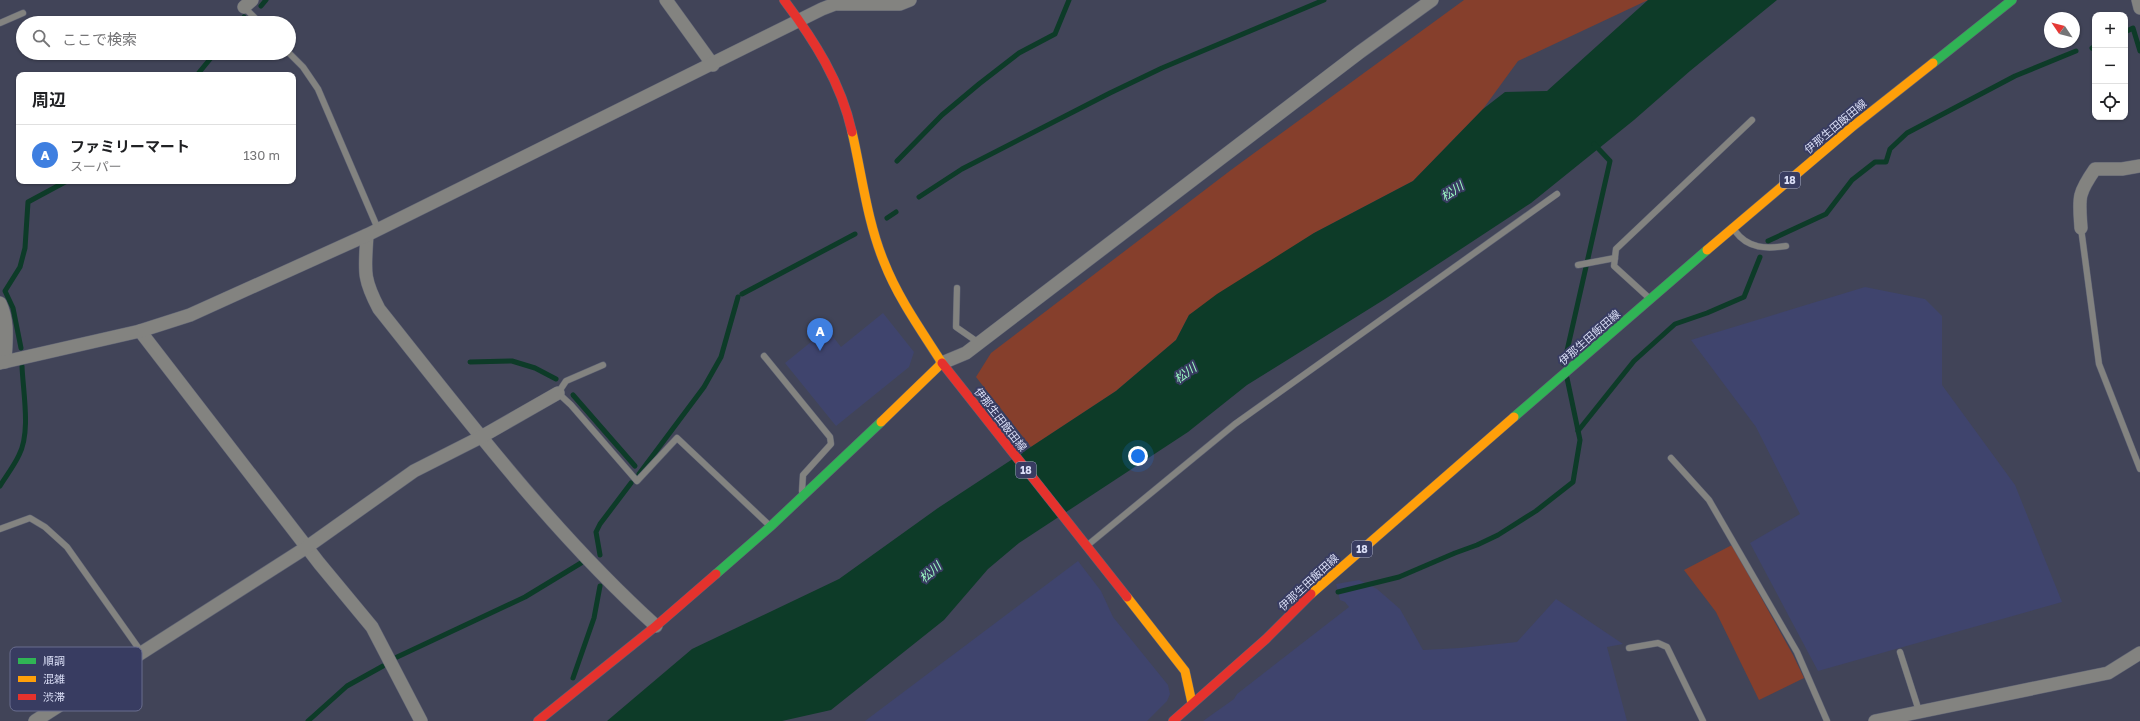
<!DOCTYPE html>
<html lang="ja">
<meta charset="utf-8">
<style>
:root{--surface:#fff;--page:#f6f6f6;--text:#202124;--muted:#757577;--line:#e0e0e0;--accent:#5c5e6a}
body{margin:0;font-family:"Golos Text","Noto Sans JP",sans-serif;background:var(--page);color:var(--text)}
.controls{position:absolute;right:12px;top:12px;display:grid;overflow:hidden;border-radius:8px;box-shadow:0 1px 3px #0004}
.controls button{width:36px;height:36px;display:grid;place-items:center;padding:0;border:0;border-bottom:1px solid var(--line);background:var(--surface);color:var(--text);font:20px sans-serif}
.compass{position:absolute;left:2044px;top:12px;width:36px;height:36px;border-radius:50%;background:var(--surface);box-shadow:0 1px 3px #0004;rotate:305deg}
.you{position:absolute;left:1138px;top:456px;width:14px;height:14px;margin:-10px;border:3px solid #fff;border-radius:50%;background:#1a73e8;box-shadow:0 0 0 6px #1a73e833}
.badge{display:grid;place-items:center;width:26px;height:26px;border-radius:50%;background:var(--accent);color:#fff;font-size:13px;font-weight:700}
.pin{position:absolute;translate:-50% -33px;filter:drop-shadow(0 1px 2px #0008)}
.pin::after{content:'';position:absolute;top:21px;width:14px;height:12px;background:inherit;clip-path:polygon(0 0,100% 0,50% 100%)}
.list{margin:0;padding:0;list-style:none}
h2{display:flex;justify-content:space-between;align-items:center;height:52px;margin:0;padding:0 16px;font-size:17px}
h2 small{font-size:13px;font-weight:400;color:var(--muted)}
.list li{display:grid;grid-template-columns:26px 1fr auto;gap:12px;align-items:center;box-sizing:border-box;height:60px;padding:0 16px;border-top:1px solid var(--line)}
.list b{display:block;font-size:15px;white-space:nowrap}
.list p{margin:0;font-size:13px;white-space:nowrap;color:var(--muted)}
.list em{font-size:13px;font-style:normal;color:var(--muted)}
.icon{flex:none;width:22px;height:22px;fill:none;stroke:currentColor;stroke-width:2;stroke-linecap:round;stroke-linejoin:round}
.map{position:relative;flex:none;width:2140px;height:721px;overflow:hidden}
.search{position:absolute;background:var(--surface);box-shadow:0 1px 3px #0004;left:16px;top:16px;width:280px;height:44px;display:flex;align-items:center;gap:10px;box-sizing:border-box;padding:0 14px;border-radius:22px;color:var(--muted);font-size:15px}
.panel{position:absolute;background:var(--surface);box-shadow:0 1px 3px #0004;left:16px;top:72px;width:280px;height:112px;border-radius:8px}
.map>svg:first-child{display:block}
.built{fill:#3f446d}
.green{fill:#863f2c}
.water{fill:#0d3b28}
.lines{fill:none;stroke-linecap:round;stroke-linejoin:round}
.stream{stroke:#0d3b28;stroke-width:5}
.lane-casing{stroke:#5e6273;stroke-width:7}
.street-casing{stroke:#5e6273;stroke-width:14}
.fast-casing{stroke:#5e6273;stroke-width:10}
.slow-casing{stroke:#5e6273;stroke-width:10}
.jam-casing{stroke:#5e6273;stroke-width:10}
.lane{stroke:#838380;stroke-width:6}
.street{stroke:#838380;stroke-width:13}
.fast{stroke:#30b455;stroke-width:9}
.slow{stroke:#ff9f0a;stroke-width:9}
.jam{stroke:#e5322d;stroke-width:9}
.labels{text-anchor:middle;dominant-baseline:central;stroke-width:4;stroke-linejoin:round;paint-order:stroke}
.shield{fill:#383c61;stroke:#aaaeca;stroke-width:1}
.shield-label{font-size:10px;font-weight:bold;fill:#dbdff7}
.street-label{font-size:11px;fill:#dbdff7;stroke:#383c61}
.water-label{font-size:12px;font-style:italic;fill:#9efdc6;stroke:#383c61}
.key{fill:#383c61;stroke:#696d8e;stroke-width:1}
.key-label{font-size:11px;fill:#dbdff7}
</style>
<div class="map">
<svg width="2140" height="721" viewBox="0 0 2140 721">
<rect width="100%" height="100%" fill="#414458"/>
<g class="built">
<polygon points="1865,287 1925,299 1942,316 1942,385 2015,485 2062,602 1818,671 1750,543 1800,514 1756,427 1691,340"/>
<polygon points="883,313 914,352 909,367 836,426 785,363 827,329 841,347"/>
<polygon points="1078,561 1101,591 1113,617 1168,685 1170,694 1167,701 1147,721 865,721"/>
<polygon points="1359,580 1377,589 1400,609 1423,650 1460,648 1517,642 1556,599 1623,644 1607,647 1627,721 1203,721 1234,699 1237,694 1349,607 1345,602 1340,600 1336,584"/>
</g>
<g class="green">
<polygon points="1464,0 1648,0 1518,61 1483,109 1413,181 1314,233 1189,315 1176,340 1116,391 1031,447 976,377 991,353 1231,170"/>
<polygon points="1732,545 1793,655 1804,678 1759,700 1716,612 1684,570"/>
</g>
<polygon class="water" points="1648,0 1777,0 1690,71 1634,120 1531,203 1385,299 1247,385 1188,432 1019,543 988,569 944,620 831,710 782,721 607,721 692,649 839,579 938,508 1116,391 1176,340 1189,315 1217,294 1314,233 1413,181 1483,109 1505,92 1547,91"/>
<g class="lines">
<g class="stream">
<polyline points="261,6 266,0"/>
<polyline points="239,23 244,17"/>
<polyline points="2125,32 2133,28 2140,51"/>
<polyline points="2092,48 2095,46"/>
<polyline points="197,75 215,53"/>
<polyline points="897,161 942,115 979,84 1019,53 1055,34 1069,0"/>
<polyline points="919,197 962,169 1110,93 1162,68 1324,0"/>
<polyline points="887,218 896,212"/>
<polyline points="1768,241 1826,214 1852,180 1875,162 1886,162 1890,149 1907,133 2015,76 2076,51"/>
<polyline points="742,294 855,234"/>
<polyline points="21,348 13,308 5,291 20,267 25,248 28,202 67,181"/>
<polyline points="470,362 512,361 535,368 556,379"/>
<polyline points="1564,364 1610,161 1594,144"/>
<polyline points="573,395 635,466"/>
<polyline points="1578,431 1634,361 1675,324 1707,313 1744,297 1760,257"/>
<polyline points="639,474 704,387 721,357 738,297"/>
<path d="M0 486C6 476 14 466 19 455 31 432 23 392 22 366"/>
<polyline points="600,555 596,532 600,524 631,483"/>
<polyline points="1338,592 1399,577 1455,553 1477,545 1498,535 1536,511 1573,482 1580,440 1567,378"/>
<polyline points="395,658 525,597 581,563"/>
<polyline points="573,678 594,618 600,586"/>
<polyline points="308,721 347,686 383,666"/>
</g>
<g class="lane-casing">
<g id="lane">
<polyline points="244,7 260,23"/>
<polyline points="0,23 23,13"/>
<polyline points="289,53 303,67 318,89 378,229"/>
<polyline points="2081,228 2099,364 2140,469"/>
<path d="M1735 231C1748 249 1767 249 1786 246"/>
<polyline points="1578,265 1615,258"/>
<polyline points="957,288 956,327 979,343"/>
<polyline points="1648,297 1614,266 1616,249 1752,120"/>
<polyline points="764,356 830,437 831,444 803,475 802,491"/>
<polyline points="603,365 566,381 558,393 571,405 637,481 677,438 769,525"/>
<polyline points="1671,458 1709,500 1797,652 1827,721"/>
<polyline points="0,529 30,518 45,527 67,547 142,653"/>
<polyline points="1089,544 1235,424 1557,194"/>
<polyline points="1629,648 1658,643 1667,647 1703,721"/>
<polyline points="1900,652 1919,711"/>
</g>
</g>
<g class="street-casing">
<g id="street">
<polyline points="666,0 713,65"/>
<polyline points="2138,0 2140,8"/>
<polyline points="244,7 252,0"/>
<path d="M2081 228C2079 198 2077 195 2095 169H2122L2140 166"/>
<path d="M367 235C365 270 362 277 379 309 466 418 552 532 656 626"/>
<path d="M0 303C9 322 6 341 5 362"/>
<polyline points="140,331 319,563 372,627 421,721"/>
<polyline points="0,363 140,331 190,315 367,235 822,9 835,4 900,4 910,0"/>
<polyline points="942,363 966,353 1360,52 1432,0"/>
<polyline points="35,721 307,547 414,471 481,437 558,393"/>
<polyline points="1875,721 2108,673 2140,653"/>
</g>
</g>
<g class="fast-casing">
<g id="fast">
<polyline points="1933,63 2012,0"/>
<polyline points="1514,417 1707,250"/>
<polyline points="716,574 771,526 881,422"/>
</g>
</g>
<g class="slow-casing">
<g id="slow">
<path d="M852 132C862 175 867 221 884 262 898 298 921 330 942 363L881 422"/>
<polyline points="1707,250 1852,127 1933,63"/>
<polyline points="1311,594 1514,417"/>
<polyline points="1127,597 1185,671 1192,703"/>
</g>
</g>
<g class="jam-casing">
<g id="jam">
<path d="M784 0C814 40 841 82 852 132"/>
<polyline points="942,363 1127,597"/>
<polyline points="538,721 656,626 716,574"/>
<polyline points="1173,721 1266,639 1311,594"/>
</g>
</g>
<use href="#lane" class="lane"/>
<use href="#street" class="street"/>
<use href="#fast" class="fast"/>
<use href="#slow" class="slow"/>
<use href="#jam" class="jam"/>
</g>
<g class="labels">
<g class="shield">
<rect x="1780" y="172" width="20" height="16" rx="3"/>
<rect x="1016" y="462" width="20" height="16" rx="3"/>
<rect x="1352" y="541" width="20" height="16" rx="3"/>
</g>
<g class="shield-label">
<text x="1790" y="180">18</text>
<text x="1026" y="470">18</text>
<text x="1362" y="549">18</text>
</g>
<g class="street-label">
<text transform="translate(1835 126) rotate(-40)">伊那生田飯田線</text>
<text transform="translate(1589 337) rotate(-41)">伊那生田飯田線</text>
<text transform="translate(1001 419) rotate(52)">伊那生田飯田線</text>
<text transform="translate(1308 582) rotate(-43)">伊那生田飯田線</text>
</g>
<g class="water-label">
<text transform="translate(1452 191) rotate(-34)">松川</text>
<text transform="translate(1185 373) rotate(-36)">松川</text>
<text transform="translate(930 572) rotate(-41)">松川</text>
</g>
</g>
<rect x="10" y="647" width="132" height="64" rx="6" class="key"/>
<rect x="18" y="658" width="18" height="6" fill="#30b455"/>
<rect x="18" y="676" width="18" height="6" fill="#ff9f0a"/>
<rect x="18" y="694" width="18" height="6" fill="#e5322d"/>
<g class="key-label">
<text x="43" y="665">順調</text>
<text x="43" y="683">混雑</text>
<text x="43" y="701">渋滞</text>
</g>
</svg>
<div class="controls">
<button>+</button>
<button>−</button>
<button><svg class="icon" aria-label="locate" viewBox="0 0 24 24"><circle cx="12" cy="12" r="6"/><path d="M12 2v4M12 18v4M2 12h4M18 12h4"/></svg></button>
</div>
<svg class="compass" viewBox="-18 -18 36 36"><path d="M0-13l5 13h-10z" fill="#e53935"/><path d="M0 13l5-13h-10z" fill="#757577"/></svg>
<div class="you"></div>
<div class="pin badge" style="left:820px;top:351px;background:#3f7fe0">A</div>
<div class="search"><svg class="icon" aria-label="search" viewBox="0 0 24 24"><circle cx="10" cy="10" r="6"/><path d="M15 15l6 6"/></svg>ここで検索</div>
<section class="panel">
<h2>周辺<small></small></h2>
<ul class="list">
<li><span class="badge" style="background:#3f7fe0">A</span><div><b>ファミリーマート</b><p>スーパー</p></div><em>130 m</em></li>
</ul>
</section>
</div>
